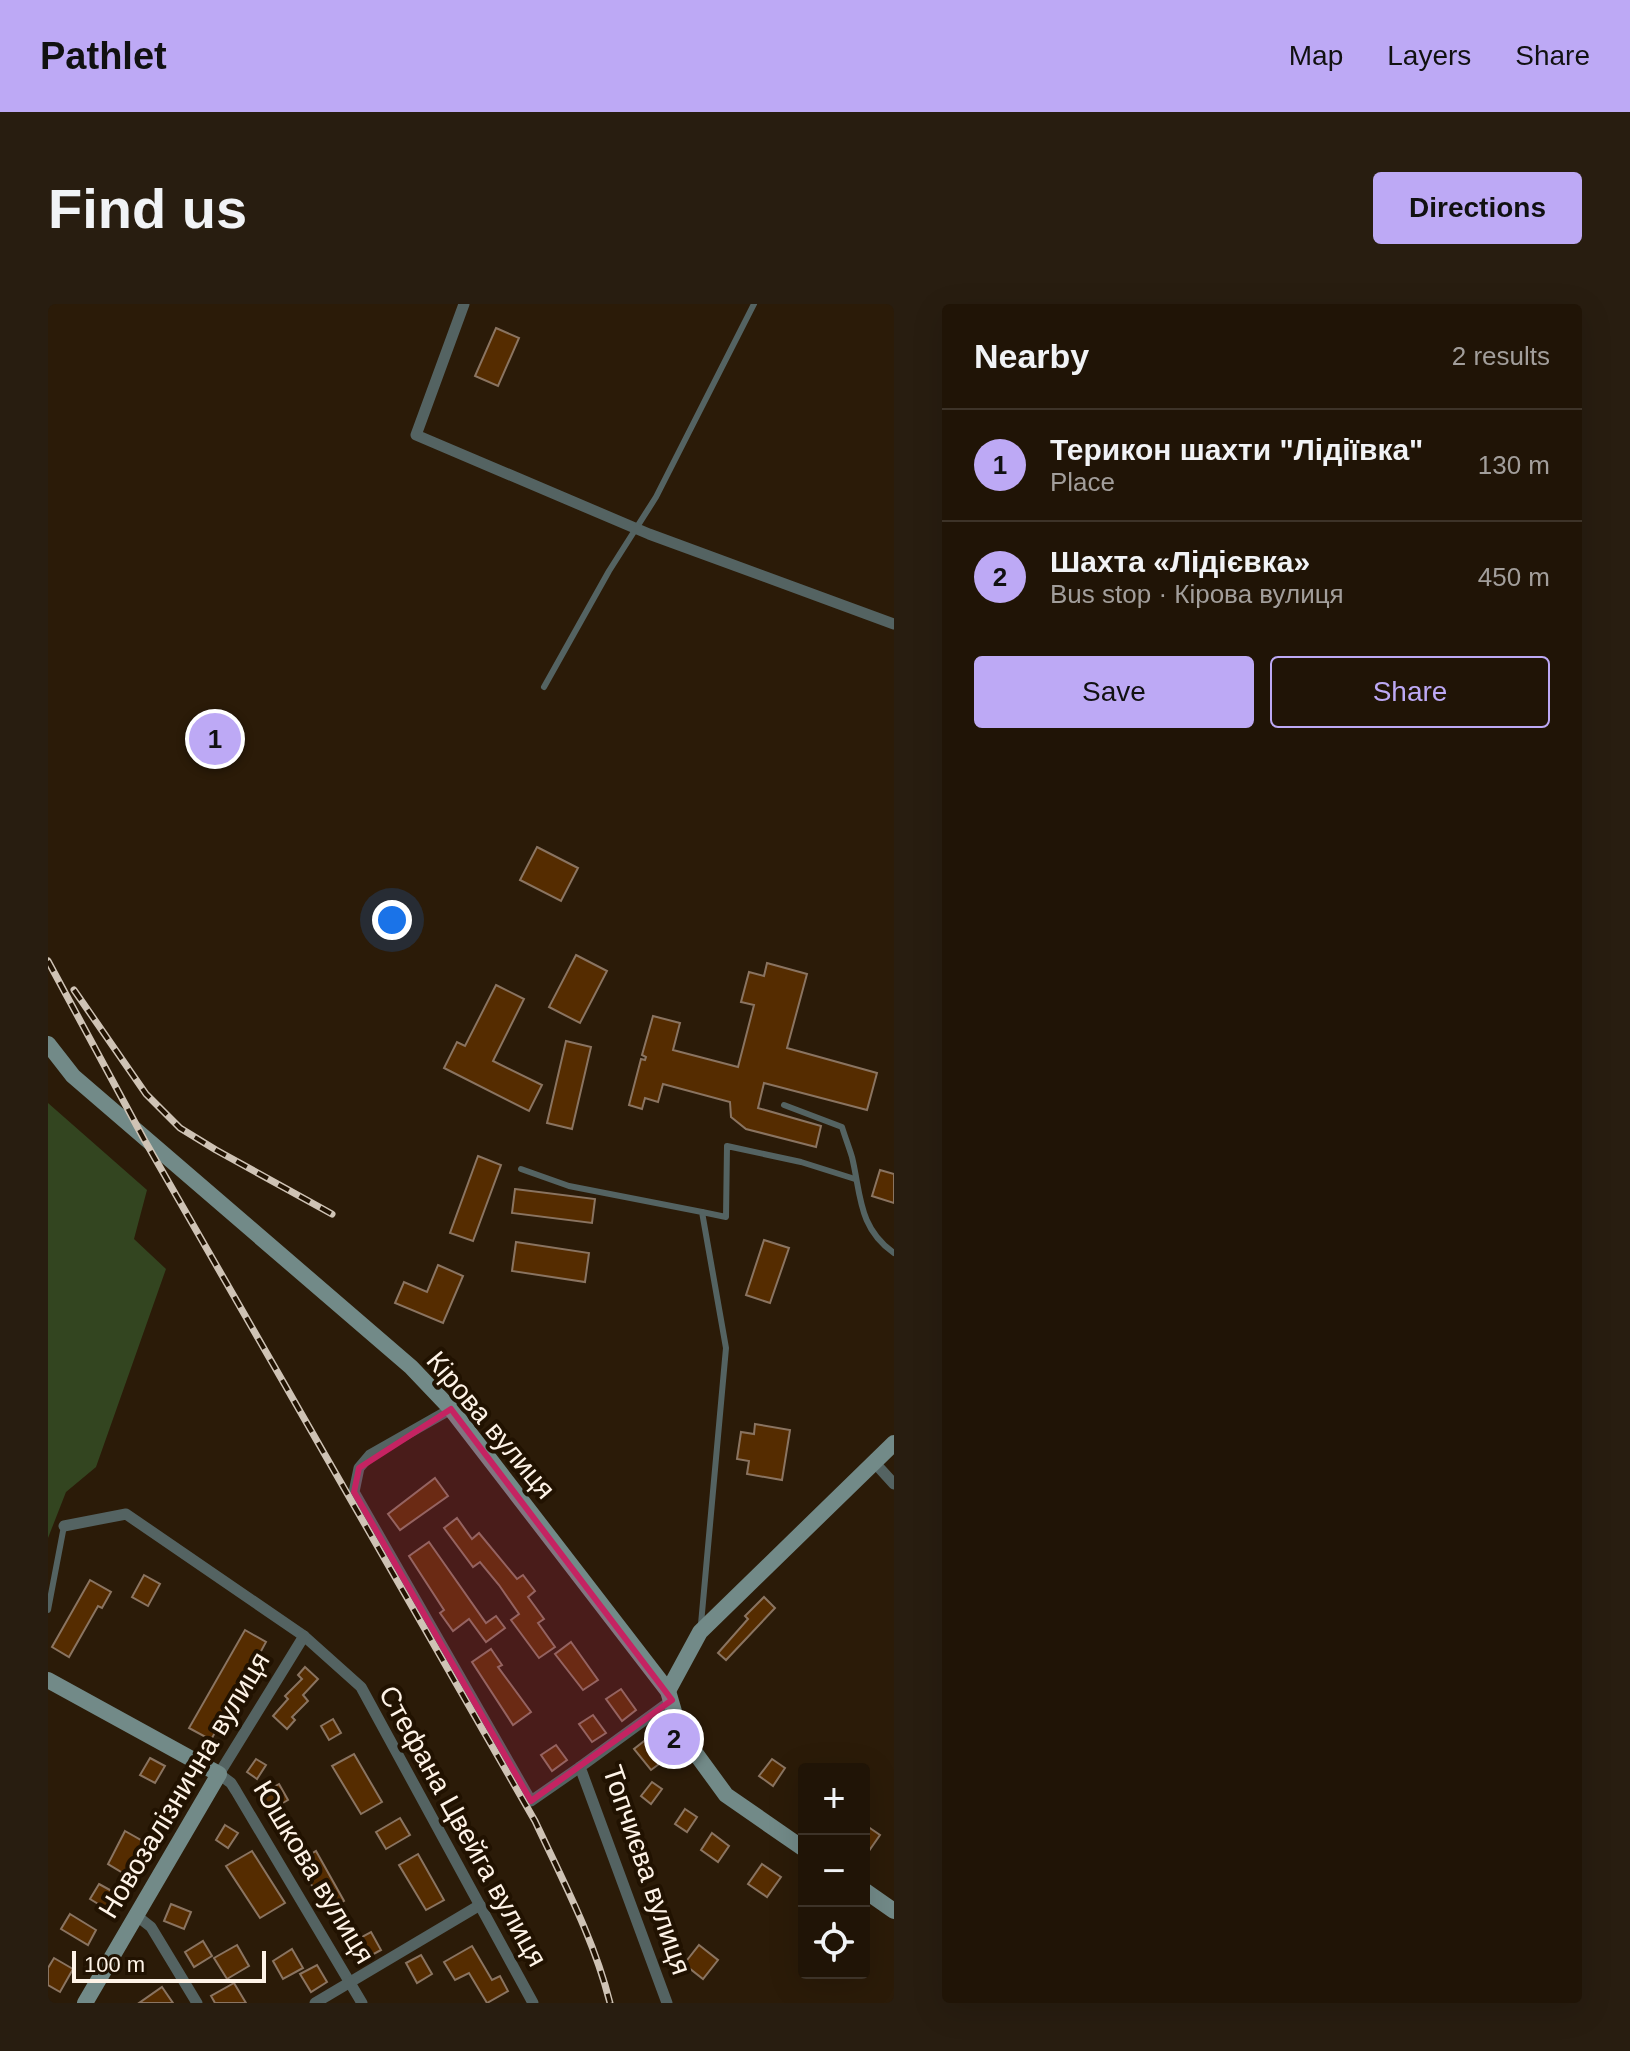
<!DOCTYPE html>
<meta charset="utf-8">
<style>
:root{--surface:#201406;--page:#281d10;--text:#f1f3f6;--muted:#a29e9b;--line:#3d3328;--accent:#bda9f5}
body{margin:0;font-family:Arial,sans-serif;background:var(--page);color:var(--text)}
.controls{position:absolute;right:24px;bottom:24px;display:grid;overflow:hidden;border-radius:8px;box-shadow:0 8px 32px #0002}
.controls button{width:72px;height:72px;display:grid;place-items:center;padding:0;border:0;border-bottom:2px solid var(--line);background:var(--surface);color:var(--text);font:40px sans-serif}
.scale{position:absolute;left:24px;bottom:20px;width:194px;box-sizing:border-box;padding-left:8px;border:4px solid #fef3e7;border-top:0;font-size:22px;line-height:28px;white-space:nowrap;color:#fef3e7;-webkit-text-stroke:6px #211201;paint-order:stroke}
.you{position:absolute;left:344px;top:616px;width:28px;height:28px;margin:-20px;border:6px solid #fff;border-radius:50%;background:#1a73e8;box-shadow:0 0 0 12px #1a73e833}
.badge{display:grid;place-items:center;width:52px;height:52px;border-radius:50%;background:var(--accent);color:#111;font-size:26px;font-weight:700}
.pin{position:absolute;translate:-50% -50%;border:4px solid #fff;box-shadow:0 2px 8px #0006}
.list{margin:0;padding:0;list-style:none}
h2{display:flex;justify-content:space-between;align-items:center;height:104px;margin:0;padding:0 32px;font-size:34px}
h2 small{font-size:26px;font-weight:400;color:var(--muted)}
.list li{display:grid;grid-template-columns:52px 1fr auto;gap:24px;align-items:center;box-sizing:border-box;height:112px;padding:0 32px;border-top:2px solid var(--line)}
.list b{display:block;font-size:30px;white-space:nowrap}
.list p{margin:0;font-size:26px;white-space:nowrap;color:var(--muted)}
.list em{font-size:26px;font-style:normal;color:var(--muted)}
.actions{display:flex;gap:16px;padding:24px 32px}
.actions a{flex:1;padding:18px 0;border:2px solid var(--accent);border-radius:8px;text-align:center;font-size:28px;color:var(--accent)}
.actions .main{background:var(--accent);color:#111}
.icon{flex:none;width:44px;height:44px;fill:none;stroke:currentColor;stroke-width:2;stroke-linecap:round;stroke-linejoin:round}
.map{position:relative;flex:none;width:846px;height:1699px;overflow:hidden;border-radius:8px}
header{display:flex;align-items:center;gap:48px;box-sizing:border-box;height:112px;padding:0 40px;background:var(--accent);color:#111}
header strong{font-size:38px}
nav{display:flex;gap:44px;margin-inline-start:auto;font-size:28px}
.intro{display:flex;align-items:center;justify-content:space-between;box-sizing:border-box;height:192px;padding:0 48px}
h1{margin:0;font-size:56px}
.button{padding:20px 36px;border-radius:8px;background:var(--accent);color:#111;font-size:28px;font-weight:700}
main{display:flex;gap:48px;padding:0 48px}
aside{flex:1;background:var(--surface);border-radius:8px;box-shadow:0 8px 32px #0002}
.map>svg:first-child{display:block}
.green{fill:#334520}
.building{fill:#552c00;stroke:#8a7461;stroke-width:2}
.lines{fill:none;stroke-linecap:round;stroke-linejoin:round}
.lane{stroke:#546362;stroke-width:6}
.street{stroke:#546362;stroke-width:11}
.secondary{stroke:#728a88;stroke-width:16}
.rail-casing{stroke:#cfc3b5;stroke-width:7}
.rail{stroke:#211201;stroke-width:4;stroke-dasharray:12;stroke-linecap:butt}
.marked{fill:#c52362;fill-opacity:0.2;stroke:#c52362;stroke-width:6;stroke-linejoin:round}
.labels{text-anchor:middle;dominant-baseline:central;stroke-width:8;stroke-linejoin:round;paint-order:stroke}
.street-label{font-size:28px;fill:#fef3e7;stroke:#211201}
</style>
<header>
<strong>Pathlet</strong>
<nav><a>Map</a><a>Layers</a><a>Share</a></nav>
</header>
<div class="intro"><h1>Find us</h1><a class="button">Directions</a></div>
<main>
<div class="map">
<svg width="846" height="1699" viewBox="0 0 846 1699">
<rect width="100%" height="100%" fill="#2b1b08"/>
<polygon class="green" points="0,799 99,886 86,935 118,965 48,1163 18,1188 0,1234"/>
<g class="building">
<polygon points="448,24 471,34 450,82 427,72"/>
<polygon points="489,543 530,564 513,597 472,576"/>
<polygon points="528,651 559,667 532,719 501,703"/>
<polygon points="719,659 759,670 739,744 829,769 819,806 716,779 710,804 773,822 768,843 698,825 683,813 682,798 615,780 610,798 597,794 594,805 581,801 593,755 597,756 598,753 594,751 605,712 632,719 625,746 690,763 706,701 693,698 701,668 716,672"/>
<polygon points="448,681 476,695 445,757 494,781 481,807 396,764 409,738 417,742"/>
<polygon points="518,737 543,743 524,825 499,819"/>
<polygon points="430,852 453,861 425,937 402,929"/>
<polygon points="832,866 846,870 846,899 824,892"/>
<polygon points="467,885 547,895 544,919 464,909"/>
<polygon points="716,936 741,944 722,999 698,991"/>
<polygon points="468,938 541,949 537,978 464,967"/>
<polygon points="390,961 415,972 395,1019 347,999 356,978 379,988"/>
<polygon points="707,1120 742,1126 734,1176 699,1170 701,1157 689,1155 693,1128 706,1130"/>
<polygon points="387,1174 400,1192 352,1226 340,1210"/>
<polygon points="409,1214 424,1235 431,1229 469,1275 475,1271 487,1287 480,1293 496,1315 490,1319 507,1343 491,1354 463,1316 471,1310 451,1281 432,1258 425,1263 396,1224"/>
<polygon points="381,1238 438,1319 448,1312 457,1324 438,1338 421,1315 405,1327 392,1309 396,1306 361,1252"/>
<polygon points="96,1271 112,1280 100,1302 84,1293"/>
<polygon points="42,1276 63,1288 54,1304 50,1302 21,1353 4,1343"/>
<polygon points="716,1293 727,1304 678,1356 670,1349 700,1315 697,1312"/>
<polygon points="197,1326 218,1338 206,1360 204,1359 163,1436 141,1424"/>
<polygon points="523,1338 550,1376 535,1386 507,1350"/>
<polygon points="443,1345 454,1361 450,1363 483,1408 465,1421 424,1358"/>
<polygon points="257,1363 270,1375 255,1391 260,1397 244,1413 247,1416 239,1425 225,1412 240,1395 237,1392 254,1375 250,1371"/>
<polygon points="573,1385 588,1406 574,1417 558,1395"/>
<polygon points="545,1411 558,1429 544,1438 531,1420"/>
<polygon points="285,1415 293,1429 281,1436 273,1422"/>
<polygon points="609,1427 626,1449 603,1466 586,1445"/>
<polygon points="508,1441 519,1456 504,1467 493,1451"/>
<polygon points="306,1450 334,1498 313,1510 284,1462"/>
<polygon points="102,1454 117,1462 107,1479 92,1471"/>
<polygon points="208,1455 218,1461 209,1475 199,1468"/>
<polygon points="724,1455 737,1464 725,1482 711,1472"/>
<polygon points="604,1478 614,1485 603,1500 593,1492"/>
<polygon points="231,1480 240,1496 221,1507 212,1491"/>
<polygon points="637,1505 649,1513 639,1528 627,1520"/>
<polygon points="352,1514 362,1531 338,1545 328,1528"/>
<polygon points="816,1520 832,1531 816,1554"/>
<polygon points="177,1521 190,1529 180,1544 168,1536"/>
<polygon points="77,1527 98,1539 80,1572 60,1560"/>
<polygon points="664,1529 681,1542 670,1558 653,1546"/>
<polygon points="204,1547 237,1599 212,1614 178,1562"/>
<polygon points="268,1547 296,1597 279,1607 250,1558"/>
<polygon points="370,1550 396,1596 378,1606 351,1561"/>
<polygon points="714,1560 733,1573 719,1593 700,1580"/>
<polygon points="51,1580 71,1591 62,1607 42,1595"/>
<polygon points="123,1600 143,1608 136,1625 116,1617"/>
<polygon points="22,1610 48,1626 40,1641 13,1625"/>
<polygon points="323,1628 333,1646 311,1658 301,1640"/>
<polygon points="155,1637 164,1652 146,1663 137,1648"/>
<polygon points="189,1641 201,1662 179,1675 166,1654"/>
<polygon points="651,1641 670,1656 655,1675 636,1660"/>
<polygon points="424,1642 444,1676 452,1672 460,1687 439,1699 421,1669 407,1676 396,1658"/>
<polygon points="244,1645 255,1664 235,1675 225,1657"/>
<polygon points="373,1651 384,1670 369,1679 358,1659"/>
<polygon points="6,1654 25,1665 12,1688 0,1681 0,1664"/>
<polygon points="269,1661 279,1678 263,1688 252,1670"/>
<polygon points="186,1679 198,1699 167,1699 163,1692"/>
<polygon points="114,1683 125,1699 91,1699"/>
</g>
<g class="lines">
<g class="lane">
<polyline points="496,383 561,267 608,193 706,0"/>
<path d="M736 801 794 823C797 833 801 843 804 853 813 890 810 924 846 949"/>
<polyline points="473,865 521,882 654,908 678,1044 653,1320"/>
<polyline points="654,908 678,913 679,842 753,858 807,875"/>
<polyline points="0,1306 16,1222"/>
</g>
<g class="street">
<polyline points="416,0 368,131 601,230 846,320"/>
<polyline points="403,1105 322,1151 311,1164 306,1188 483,1497 532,1463"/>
<polyline points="826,1158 846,1180"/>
<polyline points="16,1222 78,1210 256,1332 313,1383 485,1699"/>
<polyline points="256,1332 171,1470 183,1479 188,1487 314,1699"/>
<polyline points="89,1612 103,1623 149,1699"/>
<polyline points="267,1699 432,1601"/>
<polyline points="619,1699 532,1463 624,1396"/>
</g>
<g class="secondary">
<polyline points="0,740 25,772 363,1063 403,1105 620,1387 632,1428 678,1491 756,1545"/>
<polyline points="0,1376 171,1470 37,1699"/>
<polyline points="620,1387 652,1328 846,1139"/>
<polyline points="816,1586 846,1607"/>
</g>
<g class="rail-casing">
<g id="rail">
<path d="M0 657 97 837 487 1517C515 1577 546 1635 562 1699"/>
<polyline points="26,686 98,790 132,824 168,846 284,910"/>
</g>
</g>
<use href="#rail" class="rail"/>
</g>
<path class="marked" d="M403 1105 624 1396 483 1497 306 1188 311 1164Z"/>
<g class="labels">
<g class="street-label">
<text transform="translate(443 1121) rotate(50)">Кірова вулиця</text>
<text transform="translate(136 1481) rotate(-59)">Новозалізнична вулиця</text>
<text transform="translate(415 1522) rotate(61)">Стефана Цвейга вулиця</text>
<text transform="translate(599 1566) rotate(71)">Топчиєва вулиця</text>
<text transform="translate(266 1568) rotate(59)">Юшкова вулиця</text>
</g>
</g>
</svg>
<div class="controls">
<button>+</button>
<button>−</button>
<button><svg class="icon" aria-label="locate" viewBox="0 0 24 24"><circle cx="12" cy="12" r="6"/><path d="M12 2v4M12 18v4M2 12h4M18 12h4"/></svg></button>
</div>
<div class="scale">100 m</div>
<div class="you"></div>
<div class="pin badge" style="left:167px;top:435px">1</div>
<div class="pin badge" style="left:626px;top:1435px">2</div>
</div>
<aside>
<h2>Nearby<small>2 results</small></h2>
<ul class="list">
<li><span class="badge">1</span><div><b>Терикон шахти &quot;Лідіївка&quot;</b><p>Place</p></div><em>130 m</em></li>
<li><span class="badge">2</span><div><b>Шахта «Лідієвка»</b><p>Bus stop · Кірова вулиця</p></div><em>450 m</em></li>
</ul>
<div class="actions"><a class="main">Save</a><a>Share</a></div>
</aside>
</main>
